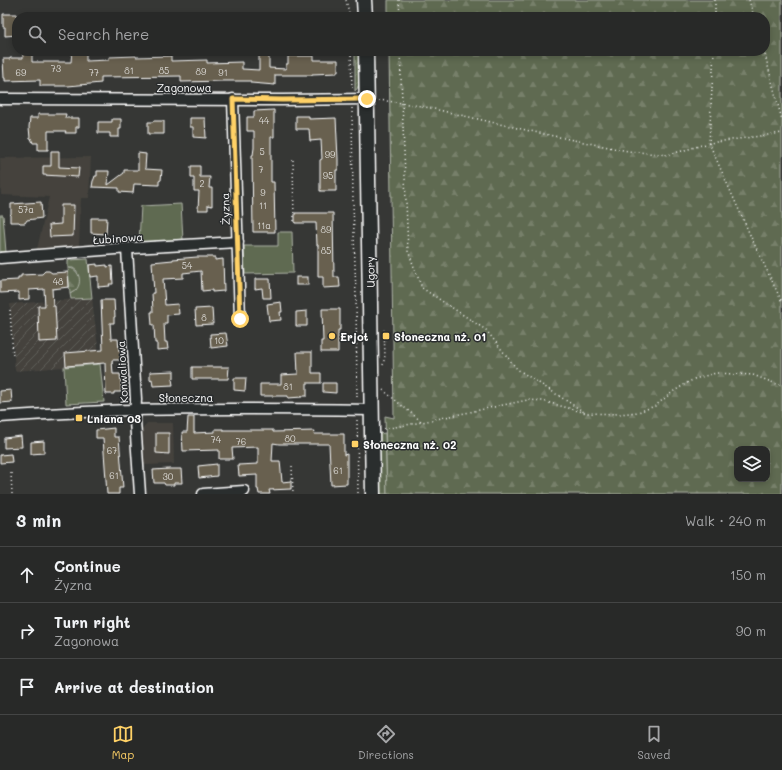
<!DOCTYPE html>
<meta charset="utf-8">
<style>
:root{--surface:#282928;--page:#343534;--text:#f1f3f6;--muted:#a5a6a8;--line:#444545;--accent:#ffd166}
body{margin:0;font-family:Mali,sans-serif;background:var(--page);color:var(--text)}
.controls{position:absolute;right:12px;bottom:12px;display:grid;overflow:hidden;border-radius:8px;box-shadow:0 2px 6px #0003}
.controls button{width:36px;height:36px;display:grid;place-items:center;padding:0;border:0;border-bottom:1px solid var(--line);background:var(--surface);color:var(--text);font:20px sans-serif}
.stop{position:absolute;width:12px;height:12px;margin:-9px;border:3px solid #ffd166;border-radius:50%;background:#fff}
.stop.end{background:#ffd166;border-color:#fff;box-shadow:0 1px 4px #0008}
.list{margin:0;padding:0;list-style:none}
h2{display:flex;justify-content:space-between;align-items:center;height:52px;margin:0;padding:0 16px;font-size:17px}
h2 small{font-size:13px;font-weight:400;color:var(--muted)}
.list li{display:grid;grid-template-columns:26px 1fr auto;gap:12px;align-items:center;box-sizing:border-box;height:56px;padding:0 16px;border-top:1px solid var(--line)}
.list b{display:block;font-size:15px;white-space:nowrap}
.list p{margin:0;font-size:13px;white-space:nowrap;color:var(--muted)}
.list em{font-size:13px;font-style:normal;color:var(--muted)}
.icon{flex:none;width:22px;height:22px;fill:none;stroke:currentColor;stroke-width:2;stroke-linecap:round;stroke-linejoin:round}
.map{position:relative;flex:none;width:782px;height:494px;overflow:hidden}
.search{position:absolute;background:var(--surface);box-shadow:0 2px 6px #0003;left:12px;right:12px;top:12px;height:44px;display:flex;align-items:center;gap:10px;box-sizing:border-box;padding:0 14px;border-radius:16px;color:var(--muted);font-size:15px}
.sheet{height:220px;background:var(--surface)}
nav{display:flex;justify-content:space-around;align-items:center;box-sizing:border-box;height:56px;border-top:1px solid var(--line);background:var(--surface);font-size:11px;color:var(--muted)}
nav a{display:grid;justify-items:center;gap:2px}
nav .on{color:var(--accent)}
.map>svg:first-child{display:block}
.built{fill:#45433d}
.industrial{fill:url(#industrial-furrows)}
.grass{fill:#5f6a51;stroke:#afb4a8}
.forest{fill:url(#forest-firs);stroke:#afb4a8;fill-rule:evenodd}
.garden{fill:url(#garden-furrows);stroke:#afb4a8}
.building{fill:#676050;stroke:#fff}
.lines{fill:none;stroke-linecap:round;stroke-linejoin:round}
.street-casing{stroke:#fff;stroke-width:13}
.secondary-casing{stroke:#fff;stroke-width:17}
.path{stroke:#fff;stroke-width:1.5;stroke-dasharray:1 3;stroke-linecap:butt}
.street{stroke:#2a2d2e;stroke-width:10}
.secondary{stroke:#2a2d2e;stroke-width:14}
.route{stroke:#ffd166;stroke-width:5}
.poi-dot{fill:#ffd166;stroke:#2a2d2e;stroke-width:1.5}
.labels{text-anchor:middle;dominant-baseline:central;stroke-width:3;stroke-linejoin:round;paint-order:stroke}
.number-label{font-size:9px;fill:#d9d7d3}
.street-label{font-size:11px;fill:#fff;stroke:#2a2d2e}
.poi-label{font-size:11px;font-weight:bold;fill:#fff;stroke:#2a2d2e;text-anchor:start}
</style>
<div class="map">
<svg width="782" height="494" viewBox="0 0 782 494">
<defs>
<pattern id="industrial-furrows" width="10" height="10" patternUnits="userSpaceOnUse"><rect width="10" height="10" fill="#45433d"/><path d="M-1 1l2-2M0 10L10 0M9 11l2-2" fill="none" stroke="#615f5a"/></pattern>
<pattern id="forest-firs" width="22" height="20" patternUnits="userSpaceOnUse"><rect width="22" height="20" fill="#5f6a51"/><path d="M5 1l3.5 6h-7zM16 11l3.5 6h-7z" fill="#77806b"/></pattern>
<pattern id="garden-furrows" width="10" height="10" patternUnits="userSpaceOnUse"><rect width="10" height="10" fill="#5f6a51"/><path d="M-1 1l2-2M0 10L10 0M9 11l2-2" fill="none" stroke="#77806b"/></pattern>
</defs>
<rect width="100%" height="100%" fill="#363735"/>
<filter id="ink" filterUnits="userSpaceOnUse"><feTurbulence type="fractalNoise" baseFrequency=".025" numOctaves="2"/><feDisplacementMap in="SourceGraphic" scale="8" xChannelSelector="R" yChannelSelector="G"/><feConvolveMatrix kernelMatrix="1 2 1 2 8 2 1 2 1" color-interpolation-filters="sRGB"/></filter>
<g filter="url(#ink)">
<g class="built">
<polygon points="91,157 89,198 81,198 79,247 37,249 49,197 1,195 0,158"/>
<polygon points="147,423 173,423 174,464 144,465 142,430"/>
</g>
<polygon class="industrial" points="92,298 100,364 15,371 10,304"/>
<g class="grass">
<polygon points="181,204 183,240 139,242 141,206"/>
<polygon points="0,215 3,215 6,252 0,252"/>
<polygon points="278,232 292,232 293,273 245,274 244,246 278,246"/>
<polygon points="88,259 92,298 71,299 70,294 76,290 77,271 73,268 68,268 68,260"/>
<polygon points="100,364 104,402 66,404 64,367"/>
<polygon points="385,433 387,494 380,494 379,434"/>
</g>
<g class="forest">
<path d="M388 0H782V494H387L385 416 394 418 389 51H765V17H388ZM737 449H767V479H737Z"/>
<path d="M68 268C79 268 83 282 76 290 74 292 72 292 70 294Z"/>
</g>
<path class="garden" d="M355 51H359C360 61 363 85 355 91Z"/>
<g class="building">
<polygon points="3,14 17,14 17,35 5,36 5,27 3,27"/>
<polygon points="23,51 32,51 32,62 71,62 72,51 86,51 86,61 109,60 109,57 136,56 136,57 171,56 171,61 207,60 207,63 242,62 242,69 259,70 259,51 269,51 269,68 286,69 286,64 288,64 288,56 314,56 314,60 338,60 338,71 337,71 337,73 312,74 312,75 275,75 275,85 251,83 251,81 223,81 181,82 181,76 101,77 101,83 68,86 40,86 40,80 5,81 5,78 4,78 3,59 10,59 10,58 23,58"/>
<polygon points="274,110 274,137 271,137 271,182 274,182 275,232 253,232 252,155 253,155 254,148 254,131 247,131 247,117 254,117 254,111"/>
<polygon points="38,114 66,114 65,118 79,118 79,127 76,127 76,133 65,133 66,131 48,131 48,150 38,150 38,143 33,143 31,138 30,138 29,127 30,118 38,118"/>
<polygon points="296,116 309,116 309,119 336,118 338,159 338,170 336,170 336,191 320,191 320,160 322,159 321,140 310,141 309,129 296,129"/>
<polygon points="190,118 205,118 206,138 193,137 193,127 190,127"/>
<polygon points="112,119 121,119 121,129 119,129 119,137 110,137 110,133 98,133 98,122 112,122"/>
<polygon points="153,121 164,121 164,134 148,134 148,122 153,122"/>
<polygon points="51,151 59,151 59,167 79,168 78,177 43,175 43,166 51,166"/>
<polygon points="138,153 146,154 145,169 162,170 161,180 159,181 159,185 134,184 133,193 119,192 119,188 92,187 93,181 94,179 95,176 97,176 97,171 109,171 108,185 124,173 124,170 138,170"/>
<polygon points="191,166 200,166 200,177 210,177 209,188 212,188 212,206 208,205 208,210 198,210 199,191 194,191 194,178 191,178"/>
<polygon points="41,202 42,218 27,220 25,223 20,223 19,222 10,222 10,215 11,214 11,204"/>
<polygon points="61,205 74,205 73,236 50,237 49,225 61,224"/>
<polygon points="295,213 333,213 334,277 339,277 340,287 323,288 323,277 318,277 318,245 317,245 316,223 295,223"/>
<polygon points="91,218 107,218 106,234 91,233"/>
<polygon points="197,257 215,257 215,260 223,259 224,291 212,292 212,290 202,291 201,271 183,273 183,278 163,279 165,305 178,304 179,314 167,315 167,323 164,323 165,342 167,342 168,349 157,350 157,343 155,343 154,325 152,325 151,312 153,312 152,293 154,293 152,262 173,260 173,259"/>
<polygon points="97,264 97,266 107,265 107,267 112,266 113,284 109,284 110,286 98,287 98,276 90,277 89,265"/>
<polygon points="45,271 49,271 52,273 68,272 69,287 52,289 53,306 55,306 57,341 39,342 38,306 45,306 44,289 29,290 29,299 19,300 19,292 0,293 0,281 18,280 18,277 21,277 21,275 42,274"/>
<rect x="296" y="277" width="12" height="8"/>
<polygon points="255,279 270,279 271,298 263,298 262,288 255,289"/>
<polygon points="101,300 114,300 115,317 114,317 114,323 110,323 111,339 118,339 119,351 121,351 121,360 112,360 113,374 120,374 121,383 121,392 114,392 114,394 106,394 105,363 66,366 65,353 103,350"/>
<polygon points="281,302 282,312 280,312 281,320 269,321 267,304"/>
<polygon points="212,308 213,324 196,325 195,309"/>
<polygon points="322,309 340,309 340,330 338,330 338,352 321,352 321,341 323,341"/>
<polygon points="307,311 307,326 296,326 296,312"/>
<polygon points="226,333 228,346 211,348 210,334"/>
<polygon points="297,352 312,352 312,373 321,373 321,383 307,383 307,396 302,396 302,397 288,398 288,396 260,396 260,384 281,384 281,375 298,374"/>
<polygon points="192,367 229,367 228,379 192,379"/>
<polygon points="174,371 174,378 172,379 173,385 153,386 152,379 150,380 150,372"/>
<polygon points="234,378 246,378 245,391 234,390"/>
<polygon points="323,383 336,383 336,393 323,392"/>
<polygon points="11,390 12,402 0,403 0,391"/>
<polygon points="188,417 194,417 194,433 215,432 215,429 223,429 223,430 273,430 273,432 315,431 314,434 344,434 344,455 347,454 347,484 331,485 329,444 279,444 273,443 272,461 280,461 282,482 291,481 291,489 269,490 270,494 259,494 258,489 257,489 257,475 239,476 238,465 258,464 258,447 232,448 233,459 219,459 219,450 183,451 182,432 187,432"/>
<polygon points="114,428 114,437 119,437 123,488 119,488 119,494 107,494 103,438 96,438 96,430"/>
<polygon points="156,433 169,433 169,454 156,453"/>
<polygon points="21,436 22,447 4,448 4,438"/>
<polygon points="44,441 44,453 31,454 31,442"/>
<polygon points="11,454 12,462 0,463 0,455"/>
<polygon points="217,464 217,476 199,478 198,466"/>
<polygon points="169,469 181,469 182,483 174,483 174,485 165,485 164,483 154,483 153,470"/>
</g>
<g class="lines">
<g class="street-casing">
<g id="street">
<polyline points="0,99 282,100 367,99"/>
<polyline points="233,99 240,319"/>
<polyline points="127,249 136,399 135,421 140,494"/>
<polyline points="0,258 115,249 238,242"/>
<path d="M0 417C45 414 91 411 136 410 215 408 294 409 372 410"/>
<polyline points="230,492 244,491"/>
<polyline points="203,494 230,492 230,494"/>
</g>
</g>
<g class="secondary-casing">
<g id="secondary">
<polyline points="364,0 365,17"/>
<polyline points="366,51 373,494"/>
</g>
</g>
<g class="path">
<polyline points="346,0 350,17"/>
<polyline points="399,0 400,17"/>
<polyline points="749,0 754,17"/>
<polyline points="715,17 715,0"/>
<polyline points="351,51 352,90"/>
<polyline points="400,51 408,251 422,288 486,330 517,369 584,412"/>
<polyline points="714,51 709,143 751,237 782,302"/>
<polyline points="764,51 782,120"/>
<polyline points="379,100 402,103 421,106 539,133 628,151 668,155 709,143 782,133"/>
<polyline points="352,108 353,202 356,297 357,400"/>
<polyline points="293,160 294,223"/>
<polyline points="10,310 13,357"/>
<polyline points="383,365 385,356 384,329"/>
<polyline points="383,390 422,422 508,404 528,400 543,401 586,413 620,414 638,412 655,406 674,391 694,379 716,373 753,375 782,386"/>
<polyline points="357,420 358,494"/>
<polyline points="384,429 422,422"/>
<polyline points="292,466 293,494"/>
<polyline points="11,473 12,494"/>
</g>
<use href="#street" class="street"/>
<use href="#secondary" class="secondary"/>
</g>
</g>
<g class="lines" filter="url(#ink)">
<polyline class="route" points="240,319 233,99 282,100 367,99"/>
</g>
<g class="poi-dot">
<circle cx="332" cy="336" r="4"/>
<rect x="382" y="332" width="8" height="8" rx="2"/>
<rect x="75" y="414" width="8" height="8" rx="2"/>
<rect x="351" y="440" width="8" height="8" rx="2"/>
</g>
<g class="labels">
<g class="number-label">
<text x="56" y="68">73</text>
<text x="129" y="70">81</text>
<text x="164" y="70">85</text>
<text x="201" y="71">89</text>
<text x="21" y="72">69</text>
<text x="94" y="72">77</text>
<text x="223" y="72">91</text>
<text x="264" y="120">44</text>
<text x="262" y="151">5</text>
<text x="330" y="154">99</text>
<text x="261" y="169">7</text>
<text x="328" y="175">95</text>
<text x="202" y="183">2</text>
<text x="263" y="192">9</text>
<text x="263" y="205">11</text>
<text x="26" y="209">57a</text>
<text x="264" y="225">11a</text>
<text x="326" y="229">89</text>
<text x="326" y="250">85</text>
<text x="187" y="265">54</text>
<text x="58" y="281">48</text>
<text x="204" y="317">8</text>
<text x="219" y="340">10</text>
<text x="288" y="386">81</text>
<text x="290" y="438">80</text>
<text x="216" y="439">74</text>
<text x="241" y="441">76</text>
<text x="112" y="450">67</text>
<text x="338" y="470">61</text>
<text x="114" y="475">61</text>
<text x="168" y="476">30</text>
</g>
<g class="street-label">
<text x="184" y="87">Zagonowa</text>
<text transform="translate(225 209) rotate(-92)">Żyzna</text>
<text transform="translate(118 238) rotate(-4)">Łubinowa</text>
<text transform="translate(370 272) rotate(-91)">Ugory</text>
<text transform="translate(122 372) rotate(-93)">Konwaliowa</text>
<text x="186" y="397">Słoneczna</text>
</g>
<g class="poi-label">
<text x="340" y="336">Erjot</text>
<text x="394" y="336">Słoneczna nż. 01</text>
<text x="87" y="418">Lniana 03</text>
<text x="363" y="444">Słoneczna nż. 02</text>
</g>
</g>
</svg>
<div class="controls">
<button><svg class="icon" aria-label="layers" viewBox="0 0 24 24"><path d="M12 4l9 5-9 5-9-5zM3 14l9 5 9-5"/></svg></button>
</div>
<div class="stop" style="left:240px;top:319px"></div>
<div class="stop end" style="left:367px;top:99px"></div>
<div class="search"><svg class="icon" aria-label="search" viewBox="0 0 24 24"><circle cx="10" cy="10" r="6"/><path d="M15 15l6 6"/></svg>Search here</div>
</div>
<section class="sheet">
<h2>3 min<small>Walk · 240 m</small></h2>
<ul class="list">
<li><svg class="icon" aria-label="ahead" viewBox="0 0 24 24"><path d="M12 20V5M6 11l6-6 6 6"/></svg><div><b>Continue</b><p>Żyzna</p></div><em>150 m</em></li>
<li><svg class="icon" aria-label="right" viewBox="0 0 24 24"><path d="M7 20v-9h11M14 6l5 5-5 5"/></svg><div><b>Turn right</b><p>Zagonowa</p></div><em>90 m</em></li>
<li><svg class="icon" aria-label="arrive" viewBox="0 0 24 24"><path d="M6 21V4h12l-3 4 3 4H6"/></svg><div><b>Arrive at destination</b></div></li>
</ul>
</section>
<nav>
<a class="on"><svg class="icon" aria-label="map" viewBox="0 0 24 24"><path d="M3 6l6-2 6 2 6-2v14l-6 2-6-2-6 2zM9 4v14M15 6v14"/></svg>Map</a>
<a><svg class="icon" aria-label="directions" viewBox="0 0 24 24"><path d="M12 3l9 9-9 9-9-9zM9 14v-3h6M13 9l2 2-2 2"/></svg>Directions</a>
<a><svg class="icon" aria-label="saved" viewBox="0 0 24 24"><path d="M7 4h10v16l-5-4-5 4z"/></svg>Saved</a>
</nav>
